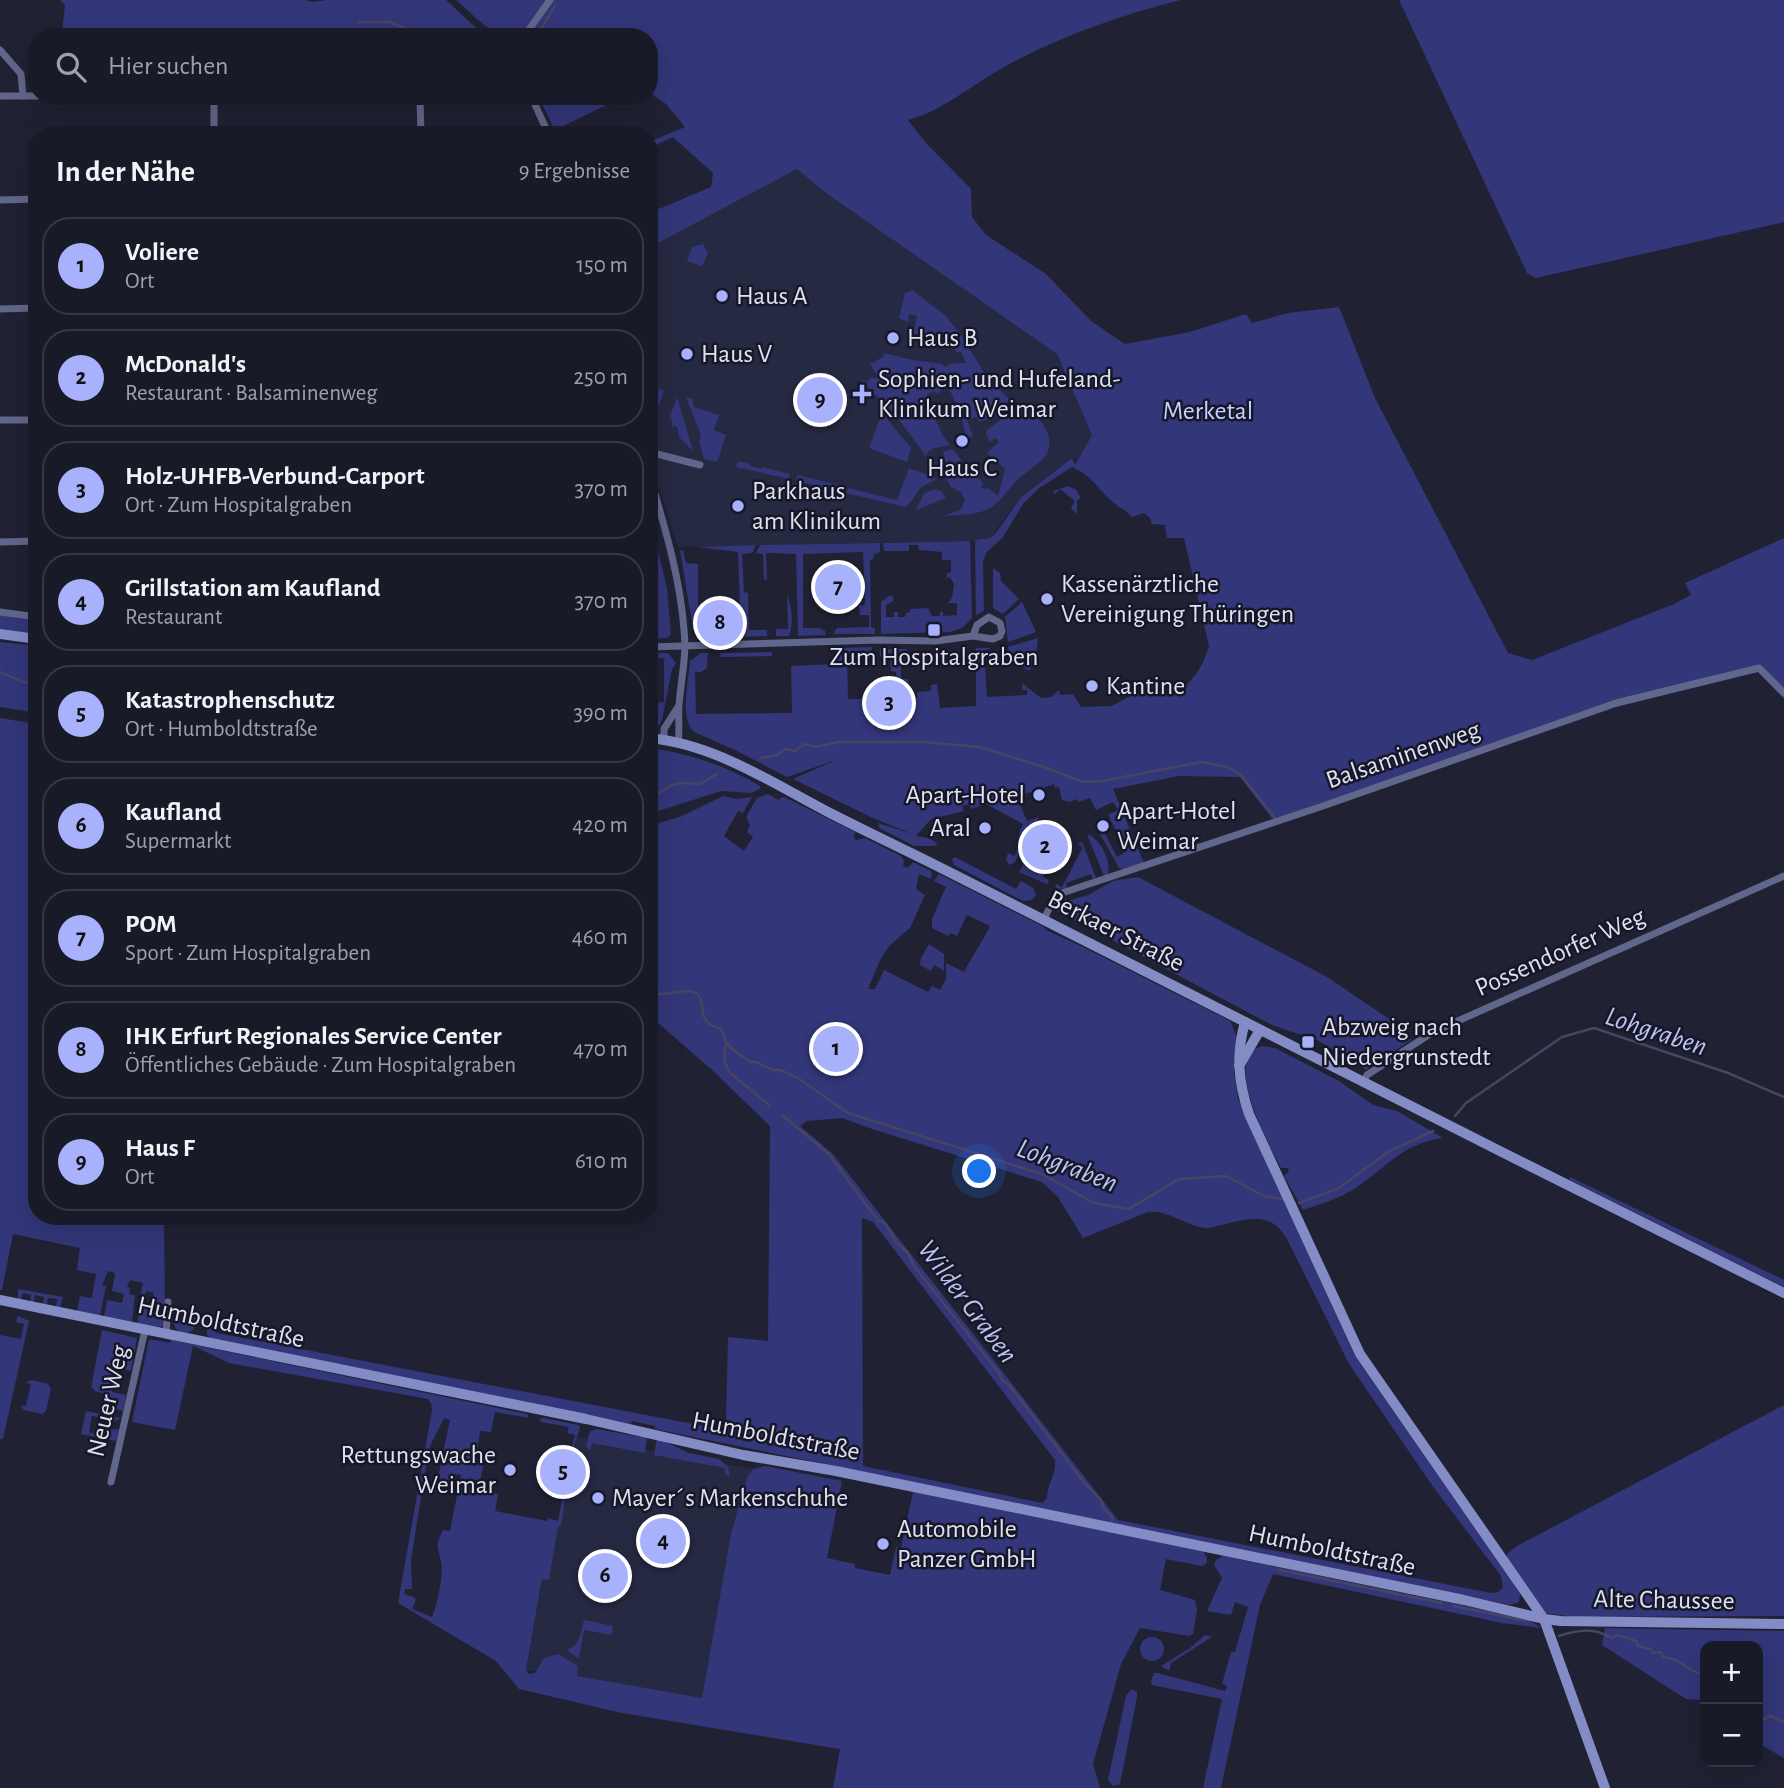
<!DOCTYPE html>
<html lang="de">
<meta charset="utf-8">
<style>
:root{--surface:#181a27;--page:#252733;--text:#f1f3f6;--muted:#9fa1a7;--line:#363844;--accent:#a7b1fc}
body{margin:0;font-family:"Alegreya Sans",sans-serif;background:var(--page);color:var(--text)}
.controls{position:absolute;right:21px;bottom:21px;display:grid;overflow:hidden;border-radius:14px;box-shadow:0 7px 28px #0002}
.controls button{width:63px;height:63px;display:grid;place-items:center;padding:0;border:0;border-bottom:2px solid var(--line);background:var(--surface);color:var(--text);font:35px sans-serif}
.you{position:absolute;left:980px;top:1172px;width:24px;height:24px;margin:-18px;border:5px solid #fff;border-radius:50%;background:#1a73e8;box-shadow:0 0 0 10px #1a73e833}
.badge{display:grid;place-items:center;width:46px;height:46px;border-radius:50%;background:var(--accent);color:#111;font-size:23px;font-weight:700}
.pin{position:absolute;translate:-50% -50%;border:4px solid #fff;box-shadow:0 2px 7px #0006}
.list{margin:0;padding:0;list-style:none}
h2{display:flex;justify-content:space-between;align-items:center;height:91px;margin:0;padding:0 28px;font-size:30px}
h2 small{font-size:23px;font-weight:400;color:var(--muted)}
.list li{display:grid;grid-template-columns:46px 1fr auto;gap:21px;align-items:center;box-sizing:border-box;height:98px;margin:0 14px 14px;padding:0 14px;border:2px solid var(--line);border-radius:28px}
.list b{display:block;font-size:26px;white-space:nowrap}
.list p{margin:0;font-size:23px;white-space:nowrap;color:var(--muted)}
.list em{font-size:23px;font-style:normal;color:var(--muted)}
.icon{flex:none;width:38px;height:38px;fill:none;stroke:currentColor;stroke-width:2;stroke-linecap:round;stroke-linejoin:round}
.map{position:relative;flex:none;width:1784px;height:1788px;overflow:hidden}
.search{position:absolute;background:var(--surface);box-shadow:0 7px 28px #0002;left:28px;top:28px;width:630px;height:77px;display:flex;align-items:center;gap:18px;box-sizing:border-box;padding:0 24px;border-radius:28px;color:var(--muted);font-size:26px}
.panel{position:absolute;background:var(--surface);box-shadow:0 7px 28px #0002;left:28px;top:126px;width:630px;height:1099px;border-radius:28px}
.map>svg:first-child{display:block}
.built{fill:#262942}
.green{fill:#333678;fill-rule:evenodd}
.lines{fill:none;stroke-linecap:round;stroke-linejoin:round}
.stream{stroke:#474563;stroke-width:2.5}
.street{stroke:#61668b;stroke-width:7}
.secondary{stroke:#848cc6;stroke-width:10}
.poi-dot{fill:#a7b1fc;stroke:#16182a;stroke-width:2.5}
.labels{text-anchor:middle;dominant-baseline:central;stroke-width:5;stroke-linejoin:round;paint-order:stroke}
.poi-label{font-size:26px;fill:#dfe1ee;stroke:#16182a;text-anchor:start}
.park-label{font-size:26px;fill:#c9d0fe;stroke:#16182a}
.street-label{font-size:26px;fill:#dfe1ee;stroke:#16182a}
.water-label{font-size:28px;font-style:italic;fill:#bcc3f0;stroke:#16182a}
</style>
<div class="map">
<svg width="1784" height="1788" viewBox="0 0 1784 1788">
<rect width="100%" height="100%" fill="#202234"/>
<g class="built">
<polygon points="797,169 826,192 1057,354 1092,434 1078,460 1071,458 1021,496 990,538 970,541 678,547 649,456 649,248"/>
<polygon points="577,1437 753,1469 730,1540 702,1699 576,1676 526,1670 553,1522 561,1521"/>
</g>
<g class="green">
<polygon points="60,0 305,0 313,2 326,0 446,0 486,37 48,37 48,33 62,33 65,5"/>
<path d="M456 0H1181C1121 15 1060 36 1006 66 974 83 943 111 908 120L926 143 971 189 972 217 986 235 1046 274 1091 321 1125 344 1190 332 1246 314 1252 323 1288 313 1339 307 1375 398 1508 653 1532 660 1674 604 1691 595 1685 583 1784 538V699L1758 672 1617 707 1277 825 1240 777 1179 776 1113 789 1144 863 1124 869 1119 868 1099 832 1103 830 1117 857 1127 851 1108 815 1118 810 1113 802 1096 810 1090 798 1078 802 1076 799 1070 802 1062 800 1059 787 1055 788 1054 784 1019 796 1021 801 1019 802 1027 821 1039 817 1015 862 1009 865 1006 859 1008 853 1014 856 1024 837 1019 833 1023 824 986 804 971 809 969 804 962 806 964 811 931 819 916 836 928 838 937 843 936 846H914L879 828 878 823 912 834 873 818 793 779 836 760 787 777 735 750 694 732C679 719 689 680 690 661L701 653H708L707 668 701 672H695L696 714 792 713 791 666 835 664V651L839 648 872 647V656L847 657 848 699H864L865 709 897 708 896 672 891 671 890 656H880V649H907V653L901 654V679H908V684L904 685 905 699H917V692L931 691V685L937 684 940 708 976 706V648H990V649L984 650 987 697 1027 695V690H1022V683L1041 698 1051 697 1059 690 1060 695 1073 694 1081 707 1111 706 1135 694 1175 695C1193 681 1203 667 1209 646L1184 538H1167L1165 525 1152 524 1150 518 1144 513 1132 517C1126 510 1121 509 1114 503 1099 491 1093 476 1072 467L1038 489 1023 504 1003 537 986 553 983 562 984 611 976 615 975 540 990 538 996 533 1021 497 1072 458 1075 465 1092 435 1057 354 826 193 797 169 649 248V213L711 187 713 173 673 137 649 148V142L685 127 666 104 649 92V37H522L526 32C493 42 480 20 456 0Z"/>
<polygon points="1399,0 1784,0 1784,222 1536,278 1527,273"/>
<polygon points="538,96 625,96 555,130"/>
<polygon points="703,244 708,253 702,266 687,261 692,247"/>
<path d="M912 290 946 316 962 337 987 377 1009 399C1006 409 989 422 979 421L976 417 967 420 973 436 970 438 966 436 959 409 947 385 937 394 935 391 932 393 931 392 927 395 930 403 926 405 929 410 931 409 943 436 950 445 931 449 932 453 929 450 926 456 896 416 862 381 864 380 867 382 872 377 875 379 878 377 870 364 883 357 884 353 913 360 943 364V367L948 366 949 364 966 363 961 352H956L953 339 913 335 917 316 909 314 908 322 899 318 905 293Z"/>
<polygon points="649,386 664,391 653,420 655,427 651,430"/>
<polygon points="677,397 693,451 679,437 678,428 673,425 673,432 671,417 669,419"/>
<polygon points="686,397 692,399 694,407 719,415 714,430 726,435 717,462 704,459 699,441 701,435"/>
<path d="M1021 405C1038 413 1060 439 1044 458 1036 466 1026 472 1018 479 1008 489 1000 504 986 510 973 515 957 515 943 516L960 510 965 501 961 492 951 487 945 476 935 465 938 463 937 460 943 469 947 468 943 452 953 449 967 468 983 483 981 487 985 489 987 487 998 496 1005 469 987 453 999 442 995 438 990 442 986 434 987 430Z"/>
<polygon points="882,413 911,448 907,462 869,448"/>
<polygon points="738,461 750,464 750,466 762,469 763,467 790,474 789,479 736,467"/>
<path d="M909 468 934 477 936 480C911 489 920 496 905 507L846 493 848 488 897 500Z"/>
<polygon points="797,475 838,485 836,490 796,481"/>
<polygon points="1068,486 1076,490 1081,498 1077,500 1077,514 1071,508 1075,501 1060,489 1055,494 1053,491"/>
<polygon points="936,489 942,492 946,498 916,510 924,493"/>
<polygon points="655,538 667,588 671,635 666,638 649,639 649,539"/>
<polygon points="970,541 972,618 962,628 950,632 881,634 881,602 889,596 893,596 893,601 886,605 886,617 894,617 894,612 898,612 898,617 905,617 906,613 910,612 910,609 928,608 932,616 940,616 940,612 943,612 943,616 957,615 957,603 948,603 952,598 954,584 950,577 944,579 947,577 947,573 951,572 951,560 942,560 942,552 919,550 918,545 909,545 909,551 884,551 883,543"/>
<polygon points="880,543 880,552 874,554 873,559 870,560 871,627 875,628 875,634 833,634 837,628 869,627 869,615 860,615 859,605 865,605 863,552 803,554 803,628 820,628 825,631 826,635 798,636 796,554 766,553 767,580 764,579 763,554 756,553 760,545"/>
<polygon points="756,545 752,553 742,554 744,592 748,593 749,630 767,630 767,636 741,637 738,552 697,547"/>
<polygon points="680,550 683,550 686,563 698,564 698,614 702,627 702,638 696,635 693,629"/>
<polygon points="993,568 1000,573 1001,581 1019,599 1003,614 993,608"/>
<path d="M787 595C792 607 794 624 789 636H776V629H788Z"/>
<polygon points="1022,602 1036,632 1008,642 1005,617"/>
<polygon points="0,615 37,620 37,634 0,629"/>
<polygon points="1038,638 1036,654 1030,670 1027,670 1009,656 1008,647"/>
<polygon points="0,642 37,646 37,713 0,707"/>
<polygon points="772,652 772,656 721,657 720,653"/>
<polygon points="649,653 668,653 676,663 672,669 662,720 659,725 649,727 649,703 664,702 664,658 649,659"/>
<polygon points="0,718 37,724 37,1216 164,1216 165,1323 161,1327 137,1324 140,1306 150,1308 154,1293 146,1291 145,1296 140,1297 143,1283 130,1280 127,1287 130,1288 129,1294 135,1295 132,1322 104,1317 107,1300 122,1303 124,1294 112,1291 115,1273 108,1271 102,1285 106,1286 100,1316 77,1311 80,1296 92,1298 96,1274 77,1270 80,1248 13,1234 2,1290 0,1290"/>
<path d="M649 748C688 753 727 766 760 786V789L751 793 721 791 649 814Z"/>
<path d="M768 794 778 800 783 797 786 798 855 832 854 838 857 840 865 838 901 856 904 861 903 866 908 868 913 862 931 871 932 875 930 879 919 874 916 889 925 895 910 928 890 945 881 958 868 989H875L884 970 928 992 932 986 940 990 946 979V963L964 972C972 956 982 943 990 926L967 915 957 936 951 933 948 936 932 928V919L946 887 934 881 939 874 1042 926 1048 931 1085 948 1230 1021 1237 1037 1234 1072 1238 1099 1355 1356 1513 1582 1520 1594 1519 1602 1510 1605 655 1429V1426L632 1421 631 1424 212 1339 207 1335V1321L211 1329 217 1333 714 1428 722 1426 726 1419 728 1337 768 1341 770 1126 712 1070 649 1015V826L682 816 723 796 737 799 752 797 743 813 738 811 724 836 744 851 753 837 747 832 750 825 746 817 757 798ZM842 1118 872 1129 1042 1182 1058 1197 1083 1238 1148 1212C1169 1210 1184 1225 1205 1228 1210 1229 1216 1226 1221 1225 1249 1219 1270 1210 1287 1239L1349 1364 1434 1488 1501 1576 1503 1588 1498 1592 1491 1593 1118 1520 833 1154 800 1126 807 1121ZM862 1218 873 1222 1055 1460C1057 1474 1047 1483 1047 1498L1042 1503 863 1466Z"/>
<path d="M1087 834C1101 839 1111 861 1108 874L1104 876Z"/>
<polygon points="1081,842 1083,844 1096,878 1093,879 1091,874 1066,883 1067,888 1058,889 1055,886 1056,884 1062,887 1083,847 1078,844"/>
<polygon points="955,857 1016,889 1021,881 1033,888 1036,895 1032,900 1023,901 954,865 952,859"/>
<polygon points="1027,858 1047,868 1043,877 1049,880 1047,884 1019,872"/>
<polygon points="1138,877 1327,977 1407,1031 1411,1040 1366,1070 1319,1041 1272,1025 1053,909 1058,899 1063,896 1068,901 1088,895 1113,881"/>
<polygon points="929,944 944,954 944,971 934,965 931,971 920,965 921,958"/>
<path d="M1262 1046 1275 1048 1339 1081 1373 1105 1397 1111 1443 1138C1400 1144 1388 1167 1354 1189 1338 1199 1321 1204 1303 1210L1284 1176 1289 1171 1288 1168H1281C1270 1145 1220 1059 1262 1046Z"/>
<polygon points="1570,1177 1784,1280 1784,1287 1570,1180"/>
<polygon points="18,1289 63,1297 60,1308 56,1307 57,1299 48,1298 47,1305 43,1304 44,1297 35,1295 34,1302 30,1302 31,1295 23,1293 21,1300 18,1299"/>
<circle cx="185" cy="1322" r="11"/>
<polygon points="18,1316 29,1321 3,1439 0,1439 0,1335 21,1339 24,1324 16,1322"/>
<polygon points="102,1330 137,1338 131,1371 115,1368 110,1384 113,1386 112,1392 126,1395 123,1411 107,1408 110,1395 94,1391 94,1389 91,1388"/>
<path d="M149 1339 170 1343 171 1340 527 1414 529 1418 495 1412 491 1432 480 1431 476 1459 484 1462 478 1491 498 1494 495 1511 547 1521 548 1518 558 1521 562 1500H565L561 1526H558L549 1580 542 1579 526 1670 529 1674 535 1673 544 1658 558 1654 578 1666 577 1676 702 1698 731 1534 747 1478 753 1469 765 1466 842 1481 827 1558 855 1564V1568L890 1575 896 1547 901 1548 913 1492 1203 1551 1207 1558V1563L1202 1566 1166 1559 1160 1590 1195 1600 1197 1610 1193 1634 1189 1636 1140 1628 1121 1664 1093 1764 1100 1788H833L840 1749 622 1713 519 1689 496 1661 398 1603 432 1410 431 1403 428 1399 229 1363 193 1346 175 1430 132 1422ZM444 1418 450 1420 438 1477 444 1481 443 1488 449 1490 453 1474 461 1475 450 1531 443 1530C435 1546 438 1547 441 1562 444 1574 437 1606 432 1617L412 1609 416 1600 414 1597 404 1594 405 1589H412L411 1560 429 1448Z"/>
<polygon points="31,1380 48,1384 51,1389 46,1411 42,1414 24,1410 20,1406 26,1406 31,1384 25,1383"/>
<polygon points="1784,1405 1784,1616 1575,1617 1546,1613 1507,1559 1507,1554 1517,1546"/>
<polygon points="86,1411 121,1418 115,1421 92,1416 89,1432 105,1438 108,1430 119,1429 116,1441 81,1434"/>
<polygon points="544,1418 578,1425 580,1427 574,1447 572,1446 575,1435 567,1433 569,1427 541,1422 540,1419"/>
<polygon points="597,1429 647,1438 645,1453 592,1443 590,1451 586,1446 590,1431"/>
<polygon points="657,1438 689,1453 719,1459 728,1467 730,1476 725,1475 725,1468 654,1455"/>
<polygon points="1223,1556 1528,1619 1541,1628 1502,1623 1273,1574 1260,1605 1221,1788 1203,1788 1222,1699 1152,1685 1151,1681 1154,1673 1158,1673 1225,1691 1227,1686 1222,1684 1231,1652 1235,1652 1248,1607 1235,1602 1231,1615 1207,1611 1222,1578 1214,1565 1216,1560"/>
<path d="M584 1620 613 1626 612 1635 584 1630 579 1659 567 1650C581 1644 580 1634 584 1620Z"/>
<polygon points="1605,1628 1784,1631 1784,1758 1758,1743 1758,1646 1705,1646 1705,1700 1686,1699 1602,1645"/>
<polygon points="1205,1635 1212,1637 1171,1663 1169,1671 1161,1666 1190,1648"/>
<circle cx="1152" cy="1649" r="12"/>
<polygon points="1131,1689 1137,1692 1137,1697 1120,1784 1113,1786 1108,1780 1126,1696"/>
</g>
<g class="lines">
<g class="stream">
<path d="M358 22H389L421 35C432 30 445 31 457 29L467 37"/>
<polyline points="542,27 555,6"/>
<polyline points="0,672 23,682 37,684"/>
<polyline points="761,758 777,755 785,749 795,751 804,744 816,747 838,742 924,742 980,747 1047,768 1083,782 1102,781 1202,762 1227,767 1241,775 1275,818"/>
<polyline points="649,799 672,785 681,783 700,784 717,774"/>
<path d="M649 986 660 994C670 994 679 991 689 991 713 994 689 1021 721 1029L726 1042 724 1060 729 1072 769 1105"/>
<path d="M726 1042C729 1047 744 1058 750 1062H756L773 1070H780L798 1078 848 1113 1042 1174 1094 1203 1129 1209 1179 1179 1226 1176 1264 1196 1283 1199"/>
<polyline points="782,1115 828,1153 871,1211 879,1221 885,1223 896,1242 908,1253 914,1266 999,1373 1002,1380 1010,1386 1082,1480 1101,1500 1104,1509 1112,1517 1112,1521"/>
<polyline points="1455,1116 1466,1103 1562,1037 1594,1028 1728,1073 1784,1097"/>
<polyline points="1299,1203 1339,1188 1388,1152 1433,1131"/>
<polyline points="1280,1570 1442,1603"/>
<polyline points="1454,1606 1526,1621"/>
<path d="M1559 1636C1577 1630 1594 1627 1611 1638L1618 1635 1636 1641 1638 1646 1651 1649 1653 1653 1661 1652 1663 1657C1682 1658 1685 1671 1705 1675"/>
<polyline points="1758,1718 1764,1719 1771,1716 1784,1722"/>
</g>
<g class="street">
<polyline points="518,37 528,31 550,0"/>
<polyline points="0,50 21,74 23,96"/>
<polyline points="0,96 37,96"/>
<polyline points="214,96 214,135"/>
<polyline points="420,96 421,135"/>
<polyline points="531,96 549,135"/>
<polyline points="0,200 37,199"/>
<polyline points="0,309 37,308"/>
<polyline points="0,420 37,420"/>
<polyline points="649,452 700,465"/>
<path d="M649 473C664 525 680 576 684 630 687 655 681 679 679 705 678 717 680 729 678 742"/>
<polyline points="0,542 37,541"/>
<polyline points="0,612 37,617"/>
<polyline points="649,647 878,640 935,641 973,636 993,639 1000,636 1002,631 1000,623 989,617 977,625 973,636"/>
<polyline points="664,739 664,729 678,707"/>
<polyline points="1044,919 1052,903 1059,894 1323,806 1616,703 1759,668 1784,693"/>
<polyline points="1363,1083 1367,1075 1433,1032 1784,876"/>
<polyline points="166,1334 168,1302"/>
<polyline points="111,1482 145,1330"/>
</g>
<g class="secondary">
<polyline points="0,634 37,639"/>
<path d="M649 738C715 744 772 783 830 813 871 834 914 854 955 875 1230 1016 1507 1155 1784 1293"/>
<path d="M1245 1022C1236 1054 1238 1082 1249 1114L1360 1354 1544 1619 1605 1788"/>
<polyline points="1239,1066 1260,1030"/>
<polyline points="0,1300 586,1419 743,1455 836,1471 1464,1600 1544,1619 1561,1621 1784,1624"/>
</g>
</g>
<g class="poi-dot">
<circle cx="722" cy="296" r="7"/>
<circle cx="893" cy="338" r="7"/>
<circle cx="687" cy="354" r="7"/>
<path d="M858.5 383.5h7v7h7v7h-7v7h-7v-7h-7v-7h7z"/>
<circle cx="962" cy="441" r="7"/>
<circle cx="738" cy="506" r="7"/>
<circle cx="1047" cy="599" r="7"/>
<rect x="927" y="623" width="14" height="14" rx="3.5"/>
<circle cx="1092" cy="686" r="7"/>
<circle cx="1039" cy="795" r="7"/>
<circle cx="1103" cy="826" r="7"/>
<circle cx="985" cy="828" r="7"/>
<rect x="1301" y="1035" width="14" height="14" rx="3.5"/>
<circle cx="510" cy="1470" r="7"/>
<circle cx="598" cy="1498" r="7"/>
<circle cx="883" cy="1544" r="7"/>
</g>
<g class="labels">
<g class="poi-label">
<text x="736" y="296">Haus A</text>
<text x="907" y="338">Haus B</text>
<text x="701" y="354">Haus V</text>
<text x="878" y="379">Sophien- und Hufeland-<tspan x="878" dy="30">Klinikum Weimar</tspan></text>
<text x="962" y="468" text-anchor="middle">Haus C</text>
<text x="752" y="491">Parkhaus<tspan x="752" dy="30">am Klinikum</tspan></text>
<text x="1061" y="584">Kassenärztliche<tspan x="1061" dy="30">Vereinigung Thüringen</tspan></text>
<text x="934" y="657" text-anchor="middle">Zum Hospitalgraben</text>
<text x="1106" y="686">Kantine</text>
<text x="1025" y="795" text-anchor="end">Apart-Hotel</text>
<text x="1117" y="811">Apart-Hotel<tspan x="1117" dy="30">Weimar</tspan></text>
<text x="971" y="828" text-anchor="end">Aral</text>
<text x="1322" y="1027">Abzweig nach<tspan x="1322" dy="30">Niedergrunstedt</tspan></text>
<text x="496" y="1455" text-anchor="end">Rettungswache<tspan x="496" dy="30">Weimar</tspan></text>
<text x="612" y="1498">Mayer´s Markenschuhe</text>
<text x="897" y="1529">Automobile<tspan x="897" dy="30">Panzer GmbH</tspan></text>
</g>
<g class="park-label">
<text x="1208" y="411">Merketal</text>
</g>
<g class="street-label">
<text transform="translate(1403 755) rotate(-19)">Balsaminenweg</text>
<text transform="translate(1116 931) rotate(27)">Berkaer Straße</text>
<text transform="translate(1560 952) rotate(-24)">Possendorfer Weg</text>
<text transform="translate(221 1322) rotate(12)">Humboldtstraße</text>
<text transform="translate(108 1401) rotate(-77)">Neuer Weg</text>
<text transform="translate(776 1436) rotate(11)">Humboldtstraße</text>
<text transform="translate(1332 1550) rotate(12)">Humboldtstraße</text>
<text transform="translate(1664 1600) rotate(1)">Alte Chaussee</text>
</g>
<g class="water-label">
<text transform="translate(1656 1032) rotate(18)">Lohgraben</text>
<text transform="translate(1067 1166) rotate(21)">Lohgraben</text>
<text transform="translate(967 1302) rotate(53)">Wilder Graben</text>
</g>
</g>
</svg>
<div class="controls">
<button>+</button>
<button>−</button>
</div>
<div class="you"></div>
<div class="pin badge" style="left:836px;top:1049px">1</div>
<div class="pin badge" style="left:1045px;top:847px">2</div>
<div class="pin badge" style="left:889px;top:703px">3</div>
<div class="pin badge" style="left:663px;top:1541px">4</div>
<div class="pin badge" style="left:563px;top:1472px">5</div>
<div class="pin badge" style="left:605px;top:1576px">6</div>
<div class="pin badge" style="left:838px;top:587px">7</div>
<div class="pin badge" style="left:720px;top:623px">8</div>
<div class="pin badge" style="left:820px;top:400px">9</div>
<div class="search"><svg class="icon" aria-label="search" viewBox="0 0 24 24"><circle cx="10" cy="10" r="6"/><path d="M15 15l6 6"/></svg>Hier suchen</div>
<section class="panel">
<h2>In der Nähe<small>9 Ergebnisse</small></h2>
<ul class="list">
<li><span class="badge">1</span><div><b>Voliere</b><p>Ort</p></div><em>150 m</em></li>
<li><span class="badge">2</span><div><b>McDonald's</b><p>Restaurant · Balsaminenweg</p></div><em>250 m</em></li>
<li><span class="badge">3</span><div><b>Holz-UHFB-Verbund-Carport</b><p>Ort · Zum Hospitalgraben</p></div><em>370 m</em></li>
<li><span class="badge">4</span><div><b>Grillstation am Kaufland</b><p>Restaurant</p></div><em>370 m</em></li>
<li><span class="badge">5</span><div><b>Katastrophenschutz</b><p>Ort · Humboldtstraße</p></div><em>390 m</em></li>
<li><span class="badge">6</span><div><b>Kaufland</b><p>Supermarkt</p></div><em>420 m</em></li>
<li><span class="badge">7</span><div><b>POM</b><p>Sport · Zum Hospitalgraben</p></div><em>460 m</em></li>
<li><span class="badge">8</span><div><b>IHK Erfurt Regionales Service Center</b><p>Öffentliches Gebäude · Zum Hospitalgraben</p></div><em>470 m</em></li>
<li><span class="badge">9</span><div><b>Haus F</b><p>Ort</p></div><em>610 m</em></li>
</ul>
</section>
</div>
